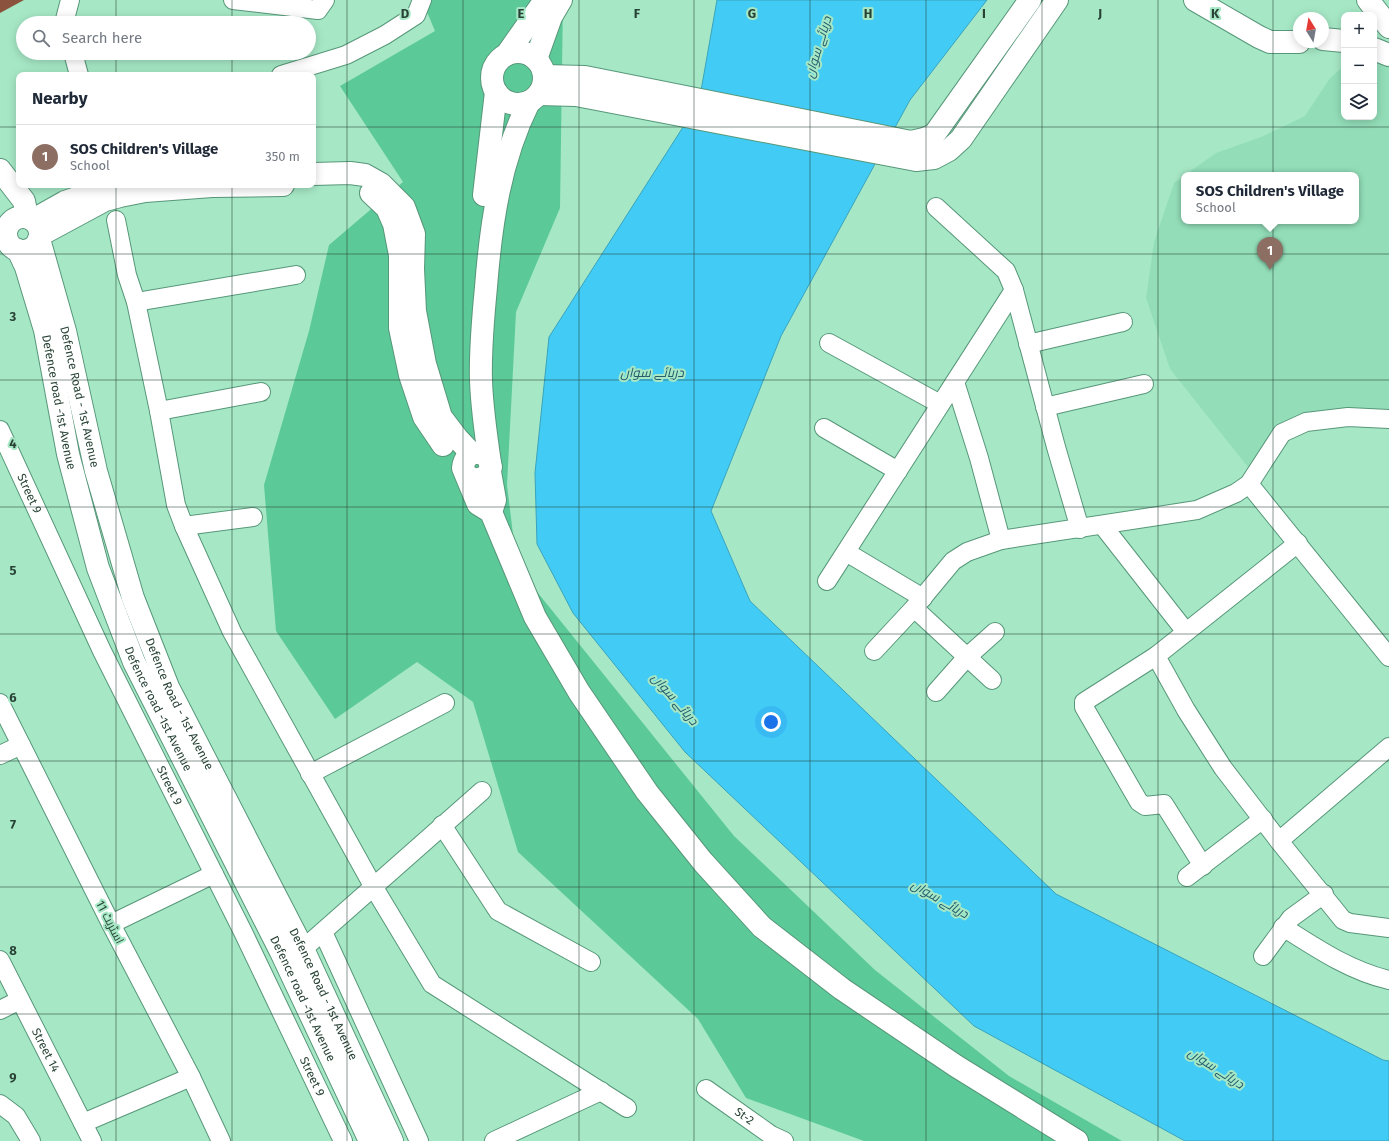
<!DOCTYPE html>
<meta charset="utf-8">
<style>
:root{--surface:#fff;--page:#f2f2f3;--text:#1f2937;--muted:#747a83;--line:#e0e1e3;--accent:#111827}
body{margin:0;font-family:"Fira Sans",Cairo,sans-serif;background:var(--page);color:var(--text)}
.controls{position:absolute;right:12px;top:12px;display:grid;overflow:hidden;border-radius:8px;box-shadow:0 2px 10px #0003}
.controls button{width:36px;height:36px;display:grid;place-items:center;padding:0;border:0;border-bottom:1px solid var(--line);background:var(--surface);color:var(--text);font:20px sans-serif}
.compass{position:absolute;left:1293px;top:12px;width:36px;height:36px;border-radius:50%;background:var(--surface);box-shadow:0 2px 10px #0003;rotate:349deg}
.you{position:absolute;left:771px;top:722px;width:14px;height:14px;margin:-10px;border:3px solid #fff;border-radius:50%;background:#1a73e8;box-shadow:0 0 0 6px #1a73e833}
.badge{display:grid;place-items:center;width:26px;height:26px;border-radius:50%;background:var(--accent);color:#fff;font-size:13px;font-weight:700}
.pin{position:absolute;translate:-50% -33px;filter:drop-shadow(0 1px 2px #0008)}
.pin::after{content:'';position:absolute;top:21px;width:14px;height:12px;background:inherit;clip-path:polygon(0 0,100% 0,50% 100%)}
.popup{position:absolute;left:1181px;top:172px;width:178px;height:52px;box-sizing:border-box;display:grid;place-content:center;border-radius:8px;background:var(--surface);filter:drop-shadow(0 1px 3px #0005);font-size:13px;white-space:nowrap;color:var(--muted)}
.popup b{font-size:15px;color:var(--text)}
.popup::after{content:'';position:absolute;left:50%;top:100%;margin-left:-8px;border:8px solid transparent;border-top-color:var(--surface)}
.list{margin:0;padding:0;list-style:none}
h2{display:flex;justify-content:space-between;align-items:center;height:52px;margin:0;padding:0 16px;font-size:17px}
h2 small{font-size:13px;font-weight:400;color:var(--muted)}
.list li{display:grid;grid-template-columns:26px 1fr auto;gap:12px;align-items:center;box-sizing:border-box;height:64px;padding:0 16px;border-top:1px solid var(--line)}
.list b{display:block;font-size:15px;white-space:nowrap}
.list p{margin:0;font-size:13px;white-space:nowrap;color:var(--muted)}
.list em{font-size:13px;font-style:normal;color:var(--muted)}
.icon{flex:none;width:22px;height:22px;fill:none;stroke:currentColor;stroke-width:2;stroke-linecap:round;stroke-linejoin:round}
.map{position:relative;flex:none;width:1389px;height:1141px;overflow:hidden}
.search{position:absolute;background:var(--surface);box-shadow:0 2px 10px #0003;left:16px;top:16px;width:300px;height:44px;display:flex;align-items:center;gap:10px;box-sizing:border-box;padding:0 14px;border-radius:22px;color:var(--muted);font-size:15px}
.panel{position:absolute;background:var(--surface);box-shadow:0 2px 10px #0003;left:16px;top:72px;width:300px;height:116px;border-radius:8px}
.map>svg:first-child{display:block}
.built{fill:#93deb9}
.green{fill:#5cc998}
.water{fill:#42ccf5;stroke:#3aa3bc}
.building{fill:#8b533d}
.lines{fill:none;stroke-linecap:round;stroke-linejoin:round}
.minor-casing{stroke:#579779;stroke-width:20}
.major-casing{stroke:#579779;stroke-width:24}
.highway-casing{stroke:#579779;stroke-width:24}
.minor{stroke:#fff;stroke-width:18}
.major{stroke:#fff;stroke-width:22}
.highway{stroke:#fff;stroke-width:22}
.grid{fill:none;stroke:#284336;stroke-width:1;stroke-opacity:0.55}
.labels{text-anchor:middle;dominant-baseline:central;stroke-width:4;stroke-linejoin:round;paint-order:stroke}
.street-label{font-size:12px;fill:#284336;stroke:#a6e8c6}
.water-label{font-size:13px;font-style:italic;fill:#245a6b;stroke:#a6e8c6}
.grid-label{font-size:13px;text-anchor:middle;font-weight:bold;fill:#284336;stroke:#a6e8c6;stroke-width:4;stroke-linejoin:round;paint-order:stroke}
</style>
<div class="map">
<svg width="1389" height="1141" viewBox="0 0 1389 1141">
<rect width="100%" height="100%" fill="#a6e8c6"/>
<polygon class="built" points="1374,44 1389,63 1389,412 1340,413 1288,420 1265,442 1251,471 1170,369 1146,298 1154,242 1174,183 1184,176 1184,221 1356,221 1356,175 1185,175 1216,153 1261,137 1305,116 1330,78 1344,66 1344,117 1374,117"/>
<polygon class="green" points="422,0 563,0 560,208 516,312 507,485 517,567 734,836 875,970 1009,1076 1122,1141 864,1141 746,1098 698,1019 518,852 473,702 417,662 335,719 276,631 264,485 309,331 329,245 403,182 340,86 435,31"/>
<polygon class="water" points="717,0 987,0 910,100 781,336 711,511 750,601 1056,894 1383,1060 1389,1061 1389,1141 1185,1141 974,1026 685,752 573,613 537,544 535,473 549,337 699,102"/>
<polygon class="building" points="0,0 24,0 0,13"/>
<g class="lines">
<g class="minor-casing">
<g id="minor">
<polyline points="233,0 318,10 325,0"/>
<polyline points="64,23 70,0"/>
<polyline points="73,53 79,75"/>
<polyline points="281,75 346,55 385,35 416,15 422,0"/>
<polyline points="936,207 1006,271 1014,290 1056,447 1080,529"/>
<polyline points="116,220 127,275 136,302 159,411 176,505 184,526 232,632 373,886 432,984 627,1108"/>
<polyline points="136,302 296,275"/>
<polyline points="829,343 940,404"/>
<polyline points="1028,344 1123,322"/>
<polyline points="955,382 979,458 1001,540"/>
<polyline points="1045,407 1144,384"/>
<polyline points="159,411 261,392"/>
<polyline points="824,428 898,471"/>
<path id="s1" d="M0 430 102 651 243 932 343 1141"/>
<polyline points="1249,484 1389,657"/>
<polyline points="184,526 253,517"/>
<polyline points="1103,526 1186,632"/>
<polyline points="1298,543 1156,656 1186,710 1223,768 1279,841 1389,747"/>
<polyline points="846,552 923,598"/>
<polyline points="827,581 1014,290"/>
<polyline points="914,608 992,680"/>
<polyline points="874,651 914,608 953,561 967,552 1001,540 1197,510 1236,493 1249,484 1282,433 1306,422 1348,417 1389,419"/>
<polyline points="1156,656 1084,702 1084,707 1139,802 1145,806 1164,804 1203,866"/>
<polyline points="936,692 967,657 995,632"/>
<polyline points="0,703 111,924 191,1077 221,1141"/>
<polyline points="0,755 21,745"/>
<polyline points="310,774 445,703"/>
<polyline points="442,825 498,911 591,962"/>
<polyline points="1279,841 1343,920 1350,923 1389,928"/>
<polyline points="1187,877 1263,819"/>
<polyline points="111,924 214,874"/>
<path d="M1283 927C1316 948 1350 971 1389 980"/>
<polyline points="323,932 419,1141"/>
<polyline points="303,949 482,791"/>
<polyline points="1263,956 1291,918 1324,894"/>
<path id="s2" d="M0 960 92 1141"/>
<polyline points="0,1010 20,1000"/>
<path id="s3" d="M706 1089 771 1135 784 1141"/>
<polyline points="0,1104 16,1116 31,1141"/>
<polyline points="83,1123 191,1077"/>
<polyline points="494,1141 601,1091"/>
</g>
</g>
<g class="major-casing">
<g id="major">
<polyline points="1195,0 1259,37 1270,42 1299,42"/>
<polyline points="1323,39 1344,41"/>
<polyline points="1374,49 1389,55"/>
<circle cx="518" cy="78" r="26"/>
<polyline points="507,54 545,0"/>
<polyline points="536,59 551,17 561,0"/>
<polyline points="544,76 585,77 911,142 924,139 934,135 1030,0"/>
<polyline points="539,94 576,95 916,160 934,158 949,150 961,139 1057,0"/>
<polyline points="0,170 24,201 27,217"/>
<polyline points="313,174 350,173 365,175 381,184 404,207 414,234 413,269 415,311 425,364 441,417 457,438 472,454"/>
<polyline points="371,193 387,208 394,224 400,255 400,328 410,375 424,417 443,445"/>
<polyline points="484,195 496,92"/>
<circle cx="23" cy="234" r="17"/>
<polyline points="33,220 65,202 97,191"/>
<polyline points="40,235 105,200 120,196 145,191 212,186 283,185"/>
<path id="s4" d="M39 239 65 331 96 471 133 598 168 687 303 949 392 1141"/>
<path id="s5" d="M18 250 26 267 45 330 68 454 98 568 134 662 281 952 370 1141"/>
<path d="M490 463C486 436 482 408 481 381 480 350 483 318 486 287 491 223 500 160 529 102"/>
<polyline points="490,472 495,500 491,512"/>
<path d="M468 477 477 480 487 476 491 467C488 448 465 448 463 468L478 504 491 512 535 617 579 692 647 792 703 862 762 927 842 989 956 1066 1077 1141"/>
</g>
</g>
<g class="highway-casing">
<polyline id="highway" points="1368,0 1389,27"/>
</g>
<use href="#minor" class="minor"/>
<use href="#major" class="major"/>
<use href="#highway" class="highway"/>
</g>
<path class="grid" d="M116 0V23M232 0V23M347 0V1141M463 0V1141M579 0V1141M694 0V1141M810 0V1141M926 0V1141M1042 0V1141M1158 0V1141M1273 0V1141M116 53V75M232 53V75M0 127H19M313 127H1389M116 185V1141M232 185V1141M0 254H1389M0 380H1389M0 507H1389M0 634H1389M0 761H1389M0 887H1389M0 1014H1389"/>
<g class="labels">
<g class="street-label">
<text stroke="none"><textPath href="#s4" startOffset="163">Defence Road - 1st Avenue</textPath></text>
<text stroke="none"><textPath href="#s5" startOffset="158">Defence road -1st Avenue</textPath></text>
<text stroke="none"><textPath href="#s1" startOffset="70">Street 9</textPath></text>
<text stroke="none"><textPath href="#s4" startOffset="487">Defence Road - 1st Avenue</textPath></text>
<text stroke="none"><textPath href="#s5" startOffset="482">Defence road -1st Avenue</textPath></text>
<text stroke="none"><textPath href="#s1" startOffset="394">Street 9</textPath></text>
<text transform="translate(110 922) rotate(63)">اسٹریٹ 11</text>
<text stroke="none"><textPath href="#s4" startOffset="811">Defence Road - 1st Avenue</textPath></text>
<text stroke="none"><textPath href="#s5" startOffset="806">Defence road -1st Avenue</textPath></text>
<text stroke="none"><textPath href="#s2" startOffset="101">Street 14</textPath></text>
<text stroke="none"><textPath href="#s1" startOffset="718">Street 9</textPath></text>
<text stroke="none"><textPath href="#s3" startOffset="47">St-2</textPath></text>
</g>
<g class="water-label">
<text transform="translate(818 47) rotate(-73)">دریائے سواں</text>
<text x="652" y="372">دریائے سواں</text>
<text transform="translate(675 699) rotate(49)">دریائے سواں</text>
<text transform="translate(940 899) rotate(30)">دریائے سواں</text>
<text transform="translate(1216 1068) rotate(33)">دریائے سواں</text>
</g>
</g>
<g class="grid-label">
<text x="405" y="18">D</text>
<text x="521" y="18">E</text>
<text x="637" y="18">F</text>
<text x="752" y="18">G</text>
<text x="868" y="18">H</text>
<text x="984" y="18">I</text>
<text x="1100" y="18">J</text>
<text x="1215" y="18">K</text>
<text x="13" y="321">3</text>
<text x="13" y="448">4</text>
<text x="13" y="575">5</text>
<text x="13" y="702">6</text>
<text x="13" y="829">7</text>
<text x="13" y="955">8</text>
<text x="13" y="1082">9</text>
</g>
</svg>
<div class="controls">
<button>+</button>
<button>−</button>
<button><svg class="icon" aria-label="layers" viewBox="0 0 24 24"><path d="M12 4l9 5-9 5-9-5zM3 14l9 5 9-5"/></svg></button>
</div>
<svg class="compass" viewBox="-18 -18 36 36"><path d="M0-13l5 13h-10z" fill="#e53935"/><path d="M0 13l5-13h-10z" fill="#747a83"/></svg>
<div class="you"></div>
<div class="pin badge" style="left:1270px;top:270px;background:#8d6e63">1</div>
<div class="popup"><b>SOS Children's Village</b>School</div>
<div class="search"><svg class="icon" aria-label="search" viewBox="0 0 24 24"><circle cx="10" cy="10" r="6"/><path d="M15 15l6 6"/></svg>Search here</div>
<section class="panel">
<h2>Nearby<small></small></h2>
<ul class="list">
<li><span class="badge" style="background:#8d6e63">1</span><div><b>SOS Children's Village</b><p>School</p></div><em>350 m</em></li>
</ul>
</section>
</div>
